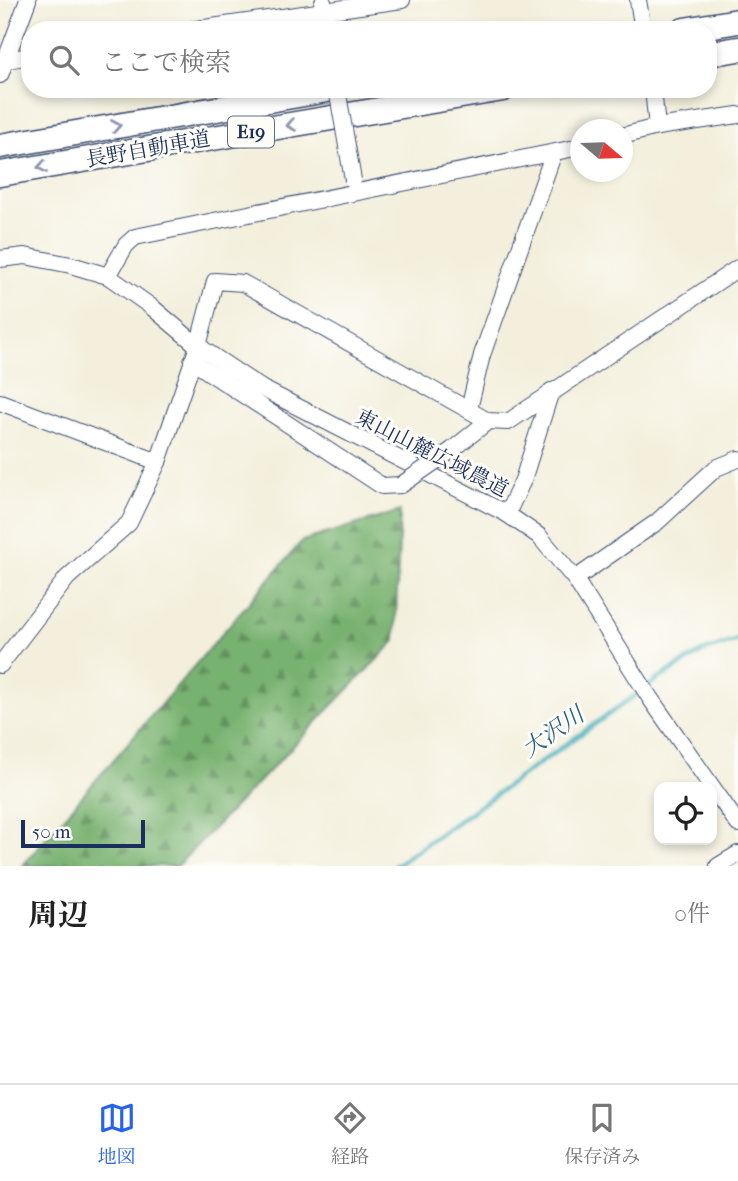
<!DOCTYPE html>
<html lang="ja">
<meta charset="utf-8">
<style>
:root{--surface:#fff;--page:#f6f6f6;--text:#222;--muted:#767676;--line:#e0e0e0;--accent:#2563eb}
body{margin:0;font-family:"IM FELL French Canon","Noto Serif JP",serif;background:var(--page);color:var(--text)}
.controls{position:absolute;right:21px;bottom:21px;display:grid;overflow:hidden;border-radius:14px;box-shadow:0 4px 10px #0003}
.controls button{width:63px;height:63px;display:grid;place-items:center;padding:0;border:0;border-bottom:2px solid var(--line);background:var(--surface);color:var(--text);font:35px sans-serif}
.compass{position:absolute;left:570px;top:119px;width:63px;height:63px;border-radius:50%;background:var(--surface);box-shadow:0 4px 10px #0003;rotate:109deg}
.scale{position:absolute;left:21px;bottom:18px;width:124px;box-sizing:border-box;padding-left:7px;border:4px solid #1b2f5e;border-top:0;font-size:19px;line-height:24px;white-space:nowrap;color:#1b2f5e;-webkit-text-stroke:5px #fdfcf7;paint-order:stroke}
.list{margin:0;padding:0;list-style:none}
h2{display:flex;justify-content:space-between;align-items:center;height:91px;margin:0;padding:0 28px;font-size:30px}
h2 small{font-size:23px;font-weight:400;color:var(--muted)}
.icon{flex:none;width:38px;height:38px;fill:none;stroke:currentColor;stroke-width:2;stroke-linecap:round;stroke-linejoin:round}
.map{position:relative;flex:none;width:738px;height:866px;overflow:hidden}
.search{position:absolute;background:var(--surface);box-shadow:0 4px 10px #0003;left:21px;right:21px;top:21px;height:77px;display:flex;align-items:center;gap:18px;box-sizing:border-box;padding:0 24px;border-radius:28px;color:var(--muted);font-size:26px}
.sheet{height:217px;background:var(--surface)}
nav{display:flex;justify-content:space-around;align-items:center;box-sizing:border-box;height:98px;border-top:2px solid var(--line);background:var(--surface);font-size:19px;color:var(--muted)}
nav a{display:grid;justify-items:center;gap:4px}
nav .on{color:var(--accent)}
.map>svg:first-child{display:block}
.forest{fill:url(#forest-firs);stroke:#4a7067;stroke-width:2}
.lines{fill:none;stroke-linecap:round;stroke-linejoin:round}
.stream{stroke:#3babb8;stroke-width:5}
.minor-casing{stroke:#3b4c71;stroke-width:18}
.highway-casing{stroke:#3b4c71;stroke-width:27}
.minor{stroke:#fff;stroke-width:16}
.highway{stroke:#fff;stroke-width:24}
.minor-bridge-casing{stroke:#3b4c71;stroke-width:18;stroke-linecap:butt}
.minor-bridge{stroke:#fff;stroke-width:16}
.oneway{stroke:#8d97ae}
.labels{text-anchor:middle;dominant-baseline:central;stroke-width:6;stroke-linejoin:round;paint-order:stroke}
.shield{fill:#fdfcf7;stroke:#5f6c8c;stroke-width:2}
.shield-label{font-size:19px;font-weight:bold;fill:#1b2f5e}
.street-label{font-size:21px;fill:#1b2f5e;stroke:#fdfcf7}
.water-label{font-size:23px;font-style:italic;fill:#286182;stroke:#fdfcf7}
</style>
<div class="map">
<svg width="738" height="866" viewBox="0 0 738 866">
<defs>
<pattern id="forest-firs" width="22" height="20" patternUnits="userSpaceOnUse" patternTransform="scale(1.75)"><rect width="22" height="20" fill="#78b270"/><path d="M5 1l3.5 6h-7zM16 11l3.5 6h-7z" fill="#62915f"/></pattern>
</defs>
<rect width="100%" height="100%" fill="#fdfcf7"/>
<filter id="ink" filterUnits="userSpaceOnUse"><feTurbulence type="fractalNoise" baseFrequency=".0143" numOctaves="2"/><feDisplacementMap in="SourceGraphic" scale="14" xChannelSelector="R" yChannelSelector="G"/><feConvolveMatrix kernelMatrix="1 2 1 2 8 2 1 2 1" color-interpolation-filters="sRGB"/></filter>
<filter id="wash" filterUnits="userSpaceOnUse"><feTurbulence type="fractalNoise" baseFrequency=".00686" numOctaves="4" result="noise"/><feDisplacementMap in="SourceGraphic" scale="28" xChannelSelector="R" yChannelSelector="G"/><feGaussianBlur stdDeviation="1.57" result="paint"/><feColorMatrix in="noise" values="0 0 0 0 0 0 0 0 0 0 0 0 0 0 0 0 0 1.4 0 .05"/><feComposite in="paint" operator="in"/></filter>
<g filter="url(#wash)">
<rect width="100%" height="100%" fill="#f3efdc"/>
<polygon class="forest" points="400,511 395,641 177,866 22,866 302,541"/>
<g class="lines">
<polyline class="stream" points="395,866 661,677 702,652 738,640"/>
</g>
</g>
<g filter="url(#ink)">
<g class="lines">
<g class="minor-casing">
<g id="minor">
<polyline points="638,0 643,30"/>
<polyline points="323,2 320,11 326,30"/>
<polyline points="190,30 402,0"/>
<polyline points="1,61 30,56"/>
<polyline points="0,75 28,0"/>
<polyline points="653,89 657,127"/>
<polyline points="622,136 657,127 738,115"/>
<polyline points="0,259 25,256 71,265 108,276 153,308 198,346 261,388 507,514 539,536 575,579 650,698 738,824"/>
<polyline points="108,276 126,245 135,237 580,147"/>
<polyline points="192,361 382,486 401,485"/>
<polyline points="0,402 158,462"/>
<polyline points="469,409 482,355 553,155"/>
<polyline points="452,450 488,421"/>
<polyline points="507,514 523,480 551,391"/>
<polyline points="575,579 657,522 716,468 738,459"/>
<polyline points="0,665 67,578 129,523 158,462 198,346 215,281 243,283 488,421 508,422 738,268"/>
<polyline points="718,866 738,854"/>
</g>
</g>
<g class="highway-casing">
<g id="highway">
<polyline points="684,30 738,21"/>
<polyline points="708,54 738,49"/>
<polyline points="0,146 333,89"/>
<polyline points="0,174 503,89"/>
</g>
</g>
<use href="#minor" class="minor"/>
<use href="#highway" class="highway"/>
<g class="minor-bridge-casing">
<g id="minor-bridge">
<polyline points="337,89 353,180"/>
<polyline points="401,485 452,450"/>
</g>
</g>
<use href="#minor-bridge" class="minor-bridge"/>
</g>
<defs><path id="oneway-chevron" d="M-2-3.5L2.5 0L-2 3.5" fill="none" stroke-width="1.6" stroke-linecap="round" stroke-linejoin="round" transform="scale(1.75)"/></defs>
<g class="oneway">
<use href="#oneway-chevron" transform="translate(291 125) rotate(170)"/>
<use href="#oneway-chevron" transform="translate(116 126) rotate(-10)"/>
<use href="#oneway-chevron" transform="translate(42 167) rotate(170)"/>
</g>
</g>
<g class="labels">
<rect class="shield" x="228" y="116.5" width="46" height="31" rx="5"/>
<g class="shield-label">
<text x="251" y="132">E19</text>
</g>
<g class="street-label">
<text transform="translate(148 149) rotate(-10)">長野自動車道</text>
<text transform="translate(432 453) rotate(27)">東山山麓広域農道</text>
</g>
<g class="water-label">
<text transform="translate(553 732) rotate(-35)">大沢川</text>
</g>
</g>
</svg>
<div class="controls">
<button><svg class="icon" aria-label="locate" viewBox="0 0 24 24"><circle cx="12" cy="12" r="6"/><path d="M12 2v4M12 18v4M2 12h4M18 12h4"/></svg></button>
</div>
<svg class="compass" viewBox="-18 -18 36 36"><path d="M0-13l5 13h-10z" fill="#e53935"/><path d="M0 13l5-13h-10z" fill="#767676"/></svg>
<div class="scale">50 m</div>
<div class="search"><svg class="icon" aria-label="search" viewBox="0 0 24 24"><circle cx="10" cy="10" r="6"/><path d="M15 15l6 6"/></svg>ここで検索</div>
</div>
<section class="sheet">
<h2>周辺<small>0件</small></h2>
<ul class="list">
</ul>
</section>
<nav>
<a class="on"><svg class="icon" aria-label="map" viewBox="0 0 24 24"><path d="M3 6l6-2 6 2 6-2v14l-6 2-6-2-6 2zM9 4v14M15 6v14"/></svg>地図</a>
<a><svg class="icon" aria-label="directions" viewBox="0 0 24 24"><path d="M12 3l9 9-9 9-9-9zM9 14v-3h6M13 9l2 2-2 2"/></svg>経路</a>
<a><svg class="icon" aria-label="saved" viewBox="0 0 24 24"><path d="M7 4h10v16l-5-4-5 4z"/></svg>保存済み</a>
</nav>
